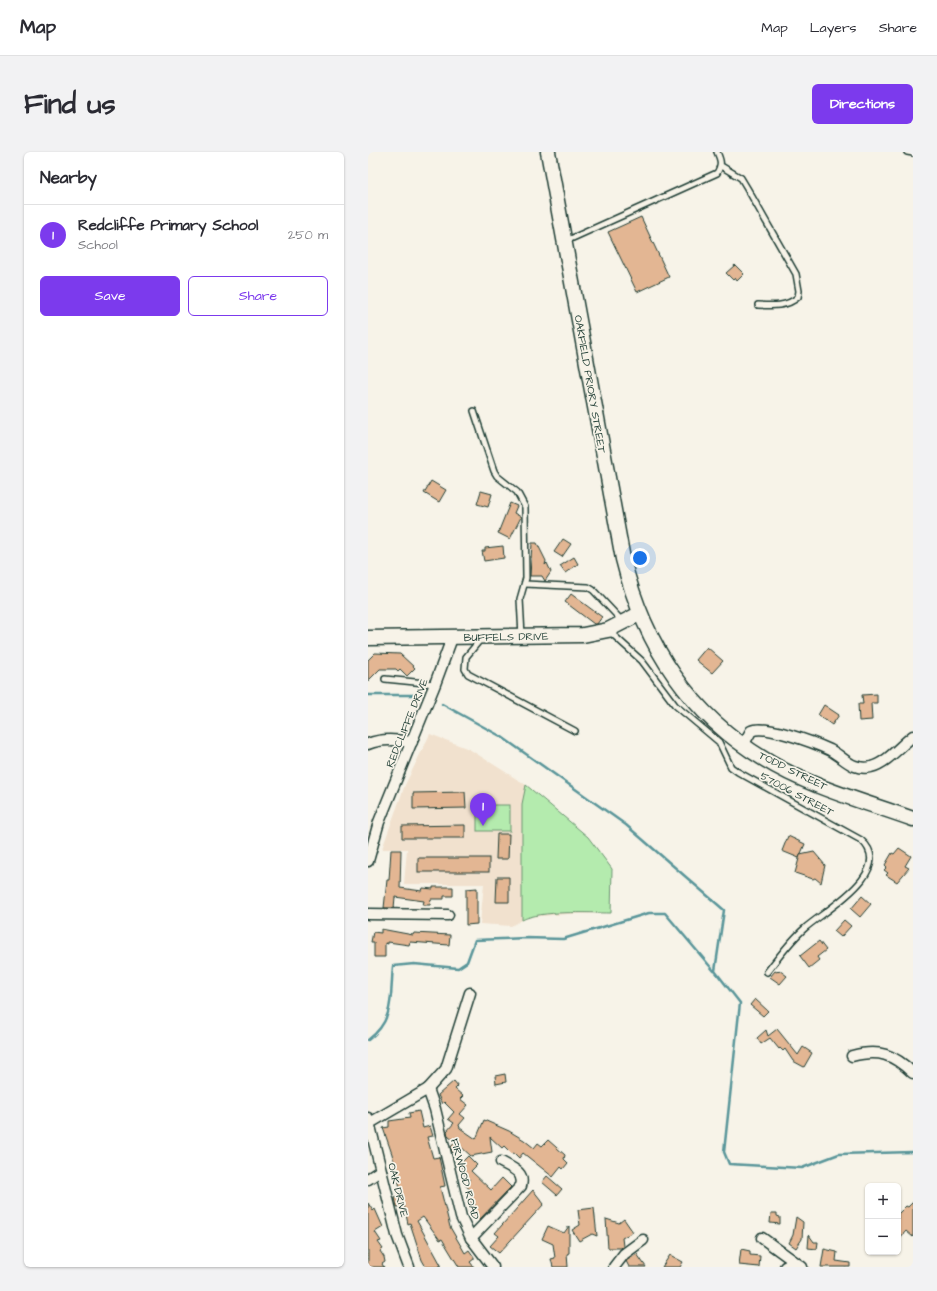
<!DOCTYPE html>
<meta charset="utf-8">
<style>
:root{--surface:#fff;--page:#f2f2f3;--text:#2b2b33;--muted:#7c7c81;--line:#e1e1e2;--accent:#7c3aed}
body{margin:0;font-family:"Architects Daughter",sans-serif;background:var(--page);color:var(--text)}
.controls{position:absolute;right:12px;bottom:12px;display:grid;overflow:hidden;border-radius:6px;box-shadow:0 1px 3px #0004}
.controls button{width:36px;height:36px;display:grid;place-items:center;padding:0;border:0;border-bottom:1px solid var(--line);background:var(--surface);color:var(--text);font:20px sans-serif}
.you{position:absolute;left:272px;top:406px;width:14px;height:14px;margin:-10px;border:3px solid #fff;border-radius:50%;background:#1a73e8;box-shadow:0 0 0 6px #1a73e833}
.badge{display:grid;place-items:center;width:26px;height:26px;border-radius:50%;background:var(--accent);color:#fff;font-size:13px;font-weight:700}
.pin{position:absolute;translate:-50% -33px;filter:drop-shadow(0 1px 2px #0008)}
.pin::after{content:'';position:absolute;top:21px;width:14px;height:12px;background:inherit;clip-path:polygon(0 0,100% 0,50% 100%)}
.list{margin:0;padding:0;list-style:none}
h2{display:flex;justify-content:space-between;align-items:center;height:52px;margin:0;padding:0 16px;font-size:17px}
h2 small{font-size:13px;font-weight:400;color:var(--muted)}
.list li{display:grid;grid-template-columns:26px 1fr auto;gap:12px;align-items:center;box-sizing:border-box;height:60px;padding:0 16px;border-top:1px solid var(--line)}
.list b{display:block;font-size:15px;white-space:nowrap}
.list p{margin:0;font-size:13px;white-space:nowrap;color:var(--muted)}
.list em{font-size:13px;font-style:normal;color:var(--muted)}
.actions{display:flex;gap:8px;padding:12px 16px}
.actions a{flex:1;padding:9px 0;border:1px solid var(--accent);border-radius:6px;text-align:center;font-size:14px;color:var(--accent)}
.actions .main{background:var(--accent);color:#fff}
.map{position:relative;flex:none;width:545px;height:1115px;overflow:hidden;border-radius:6px}
header{display:flex;align-items:center;gap:24px;box-sizing:border-box;height:56px;padding:0 20px;background:var(--surface);border-bottom:1px solid var(--line)}
header strong{font-size:19px}
nav{display:flex;gap:22px;margin-inline-start:auto;font-size:14px}
.intro{display:flex;align-items:center;justify-content:space-between;box-sizing:border-box;height:96px;padding:0 24px}
h1{margin:0;font-size:28px}
.button{padding:10px 18px;border-radius:6px;background:var(--accent);color:#fff;font-size:14px;font-weight:700}
main{display:flex;gap:24px;padding:0 24px}
aside{flex:1;background:var(--surface);border-radius:6px;box-shadow:0 1px 3px #0004}
.map>svg:first-child{display:block}
.built{fill:#f1e1ce}
.green{fill:#b4ebae;stroke:#6a9471}
.lines{fill:none;stroke-linecap:round;stroke-linejoin:round}
.stream{stroke:#5a969a;stroke-width:2.5}
.building{fill:#e3b693;stroke:#1f3d34}
.lane-casing{stroke:#1f3d34;stroke-width:8}
.street-casing{stroke:#1f3d34;stroke-width:13}
.secondary-casing{stroke:#1f3d34;stroke-width:17}
.lane{stroke:#f7f3e8;stroke-width:5}
.street{stroke:#f7f3e8;stroke-width:10}
.secondary{stroke:#f7f3e8;stroke-width:14}
.labels{text-anchor:middle;dominant-baseline:central;stroke-width:3.5;stroke-linejoin:round;paint-order:stroke}
.street-label{font-size:11px;fill:#1f3d34;stroke:#f7f3e8}
</style>
<header>
<strong>Map</strong>
<nav><a>Map</a><a>Layers</a><a>Share</a></nav>
</header>
<div class="intro"><h1>Find us</h1><a class="button">Directions</a></div>
<main>
<aside>
<h2>Nearby<small></small></h2>
<ul class="list">
<li><span class="badge">1</span><div><b>Redcliffe Primary School</b><p>School</p></div><em>250 m</em></li>
</ul>
<div class="actions"><a class="main">Save</a><a>Share</a></div>
</aside>
<div class="map">
<svg width="545" height="1115" viewBox="0 0 545 1115">
<rect width="100%" height="100%" fill="#f7f3e8"/>
<filter id="ink" filterUnits="userSpaceOnUse"><feTurbulence type="fractalNoise" baseFrequency=".025" numOctaves="2"/><feDisplacementMap in="SourceGraphic" scale="8" xChannelSelector="R" yChannelSelector="G"/><feConvolveMatrix kernelMatrix="1 2 1 2 8 2 1 2 1" color-interpolation-filters="sRGB"/></filter>
<g filter="url(#ink)">
<polygon class="built" points="62,582 101,597 158,633 220,685 244,717 243,761 200,762 160,765 143,774 112,772 116,732 36,732 39,697 14,697 37,633"/>
<g class="green">
<path d="M158 633 220 685 244 717 243 761C220 761 173 758 154 768V652Z"/>
<rect x="109" y="653" width="33" height="26"/>
</g>
<g class="lines">
<g class="stream">
<polyline points="0,543 48,543"/>
<polyline points="74,552 134,585 258,673 356,758 347,819 372,851 356,1000 361,1012 434,1016 471,1002 545,1000"/>
<path d="M0 888C27 868 22 844 25 814L46 812 90 816 99 810 107 788 158 786 195 787 281 761H297L346 819"/>
</g>
</g>
<g class="building">
<polygon points="273,65 301,125 269,140 240,80"/>
<polygon points="367,113 376,122 369,129 367,126 365,128 358,121"/>
<polygon points="63,329 78,338 71,350 56,341"/>
<polygon points="113,339 124,342 120,355 109,352"/>
<polygon points="142,351 149,354 146,361 153,365 142,387 130,381"/>
<polygon points="195,387 203,392 194,405 186,400"/>
<polygon points="164,391 169,391 178,409 177,413 179,411 183,420 177,429 174,424 162,424"/>
<polygon points="135,394 136,406 116,409 114,399 117,399 117,396"/>
<polygon points="206,405 210,412 197,421 192,414"/>
<polygon points="203,442 234,465 229,472 226,472 197,450"/>
<polygon points="339,495 355,509 344,521 328,508"/>
<polygon points="7,501 32,502 47,516 39,524 32,517 30,519 28,517 12,517 0,529 0,508"/>
<polygon points="509,542 509,551 503,551 504,568 491,569 490,552 495,552 494,543"/>
<polygon points="456,553 471,563 464,573 450,563"/>
<polygon points="97,640 98,656 45,657 45,641"/>
<polygon points="97,673 97,686 34,686 34,674"/>
<polygon points="129,682 141,682 140,707 128,707"/>
<polygon points="420,684 437,692 431,706 414,699"/>
<polygon points="531,696 543,704 537,714 541,716 529,730 518,723 520,721 516,718 519,715 517,713 524,701 526,702"/>
<polygon points="23,698 33,698 32,736 54,739 55,736 65,737 65,735 85,735 85,744 76,744 76,747 63,747 62,753 55,753 56,749 27,745 26,756 16,756 19,728 21,728"/>
<polygon points="446,700 457,713 453,731 447,726 445,727 427,721 432,703"/>
<rect x="50" y="706" width="71" height="14"/>
<polygon points="129,725 141,725 141,750 128,750"/>
<polygon points="109,736 109,772 98,773 98,737"/>
<polygon points="494,744 503,752 492,765 483,757"/>
<polygon points="476,768 483,774 473,785 466,779"/>
<polygon points="13,777 45,783 46,781 82,783 81,793 42,790 41,793 20,790 20,792 17,791 17,805 6,805 6,790 3,790 5,780 13,781"/>
<polygon points="451,789 458,798 449,805 451,808 441,816 432,804"/>
<polygon points="411,818 419,824 412,832 402,825 407,819 409,820"/>
<polygon points="387,847 400,859 395,864 382,853"/>
<polygon points="409,877 430,903 435,895 444,901 436,915 425,909 417,897 415,899 412,896 411,897 402,886 393,892 389,886 398,878 400,884"/>
<polygon points="137,922 138,930 128,932 127,924"/>
<polygon points="86,929 90,934 87,937 95,944 92,947 100,953 92,962 97,966 91,973 92,976 108,987 116,968 141,979 156,988 166,996 170,991 174,994 180,988 197,1003 196,1007 200,1011 195,1017 193,1015 185,1025 155,1001 151,1006 146,1001 144,1002 136,994 134,996 122,985 124,1000 103,1004 92,994 84,1001 83,995 87,990 80,984 79,979 86,971 80,967 86,960 76,950 74,952 70,943"/>
<polygon points="51,959 55,976 62,974 65,984 59,985 65,1006 71,1005 77,1034 72,1035 82,1075 97,1101 101,1098 106,1105 106,1107 102,1110 106,1115 91,1115 74,1087 72,1088 55,1065 49,1069 73,1113 70,1115 58,1115 54,1108 42,1071 40,1072 36,1053 29,1055 27,1046 34,1044 24,1002 15,976 21,975 21,969 42,966 41,961"/>
<polygon points="100,1004 109,1013 103,1019 123,1038 134,1026 143,1035 111,1068 102,1061 108,1054 99,1047 105,1040 97,1033 102,1028 95,1021 97,1019 91,1013"/>
<polygon points="179,1024 194,1037 189,1043 174,1030"/>
<polygon points="165,1038 176,1052 131,1101 122,1094 131,1084 127,1081"/>
<polygon points="545,1050 545,1085 538,1079 530,1088 530,1062 538,1054 540,1055"/>
<polygon points="0,1051 5,1059 7,1057 15,1075 7,1080 13,1089 10,1090 15,1097 12,1099 16,1105 17,1110 14,1112 16,1115 0,1115"/>
<polygon points="226,1056 229,1084 224,1082 211,1089 204,1078 212,1073 210,1058"/>
<polygon points="403,1061 409,1061 409,1064 412,1065 412,1072 402,1071"/>
<polygon points="428,1065 435,1070 434,1087 428,1096 421,1091 425,1083"/>
<polygon points="238,1067 251,1071 256,1067 265,1080 254,1086 255,1094 253,1096 240,1096"/>
<polygon points="180,1074 196,1081 201,1074 201,1101 199,1102 200,1115 185,1115 183,1107 187,1106 185,1092 174,1087"/>
<polygon points="441,1083 446,1090 450,1090 449,1097 440,1096"/>
<polygon points="373,1097 382,1099 382,1103 392,1104 391,1115 371,1113"/>
<polygon points="456,1097 469,1100 468,1109 482,1111 482,1115 453,1115"/>
<polygon points="269,1102 278,1115 261,1115 258,1109"/>
<polygon points="302,1103 315,1110 312,1115 294,1115"/>
</g>
<g class="lines">
<g class="lane-casing">
<g id="lane">
<polyline points="539,0 545,1"/>
<path d="M353 14 373 26 379 36 428 122 431 139 430 145C419 155 404 154 390 153"/>
<path d="M198 89 349 21C354 12 353 9 349 0"/>
<polyline points="106,259 126,319 129,324 149,340 157,355 158,426 152,447 154,484"/>
<polyline points="157,432 220,435 225,438 255,470"/>
<path d="M241 479 274 509 307 553 351 590 363 615 370 620 493 688C529 719 456 759 437 776 422 789 411 805 399 820"/>
<polyline points="112,488 98,505 97,517 100,522 207,579"/>
<polyline points="17,527 67,532"/>
</g>
</g>
<g class="street-casing">
<g id="street">
<path d="M0 592C14 586 29 588 44 590"/>
<path d="M377 594 378 588 383 579C397 572 447 591 462 598 477 606 484 619 503 615 519 611 532 594 545 584"/>
<polyline points="0,709 11,670 67,532 84,486"/>
<polyline points="0,762 80,763"/>
<path d="M484 904C511 897 525 902 545 921"/>
<polyline points="60,937 67,957 93,1065 103,1086 125,1115"/>
<polyline points="0,966 29,1083 41,1115"/>
<polyline points="2,971 60,937 78,917 102,841"/>
<polyline points="0,1027 12,1019"/>
<path d="M103 1086 153 1034C157 1020 144 1016 133 1010"/>
<polyline points="394,1086 434,1115"/>
<polyline points="246,1115 256,1102 275,1088"/>
<polyline points="417,1115 426,1110"/>
</g>
</g>
<g class="secondary-casing">
<g id="secondary">
<path d="M180 0 255 407C276 492 320 561 396 607 441 635 495 649 545 667"/>
<polyline points="0,486 215,483 240,478 271,462"/>
</g>
</g>
<use href="#lane" class="lane"/>
<use href="#street" class="street"/>
<use href="#secondary" class="secondary"/>
</g>
</g>
<g class="labels">
<g class="street-label">
<text transform="translate(222 232) rotate(80)">OAKFIELD PRIORY STREET</text>
<text transform="translate(138 485) rotate(-1)">BUFFELS DRIVE</text>
<text transform="translate(39 571) rotate(-68)">REDCLIFFE DRIVE</text>
<text transform="translate(425 619) rotate(26)">TODD STREET</text>
<text transform="translate(429 642) rotate(28)">57006 STREET</text>
<text transform="translate(97 1027) rotate(75)">FIRWOOD ROAD</text>
<text transform="translate(30 1038) rotate(76)">OAK DRIVE</text>
</g>
</g>
</svg>
<div class="controls">
<button>+</button>
<button>−</button>
</div>
<div class="you"></div>
<div class="pin badge" style="left:115px;top:674px">1</div>
</div>
</main>
